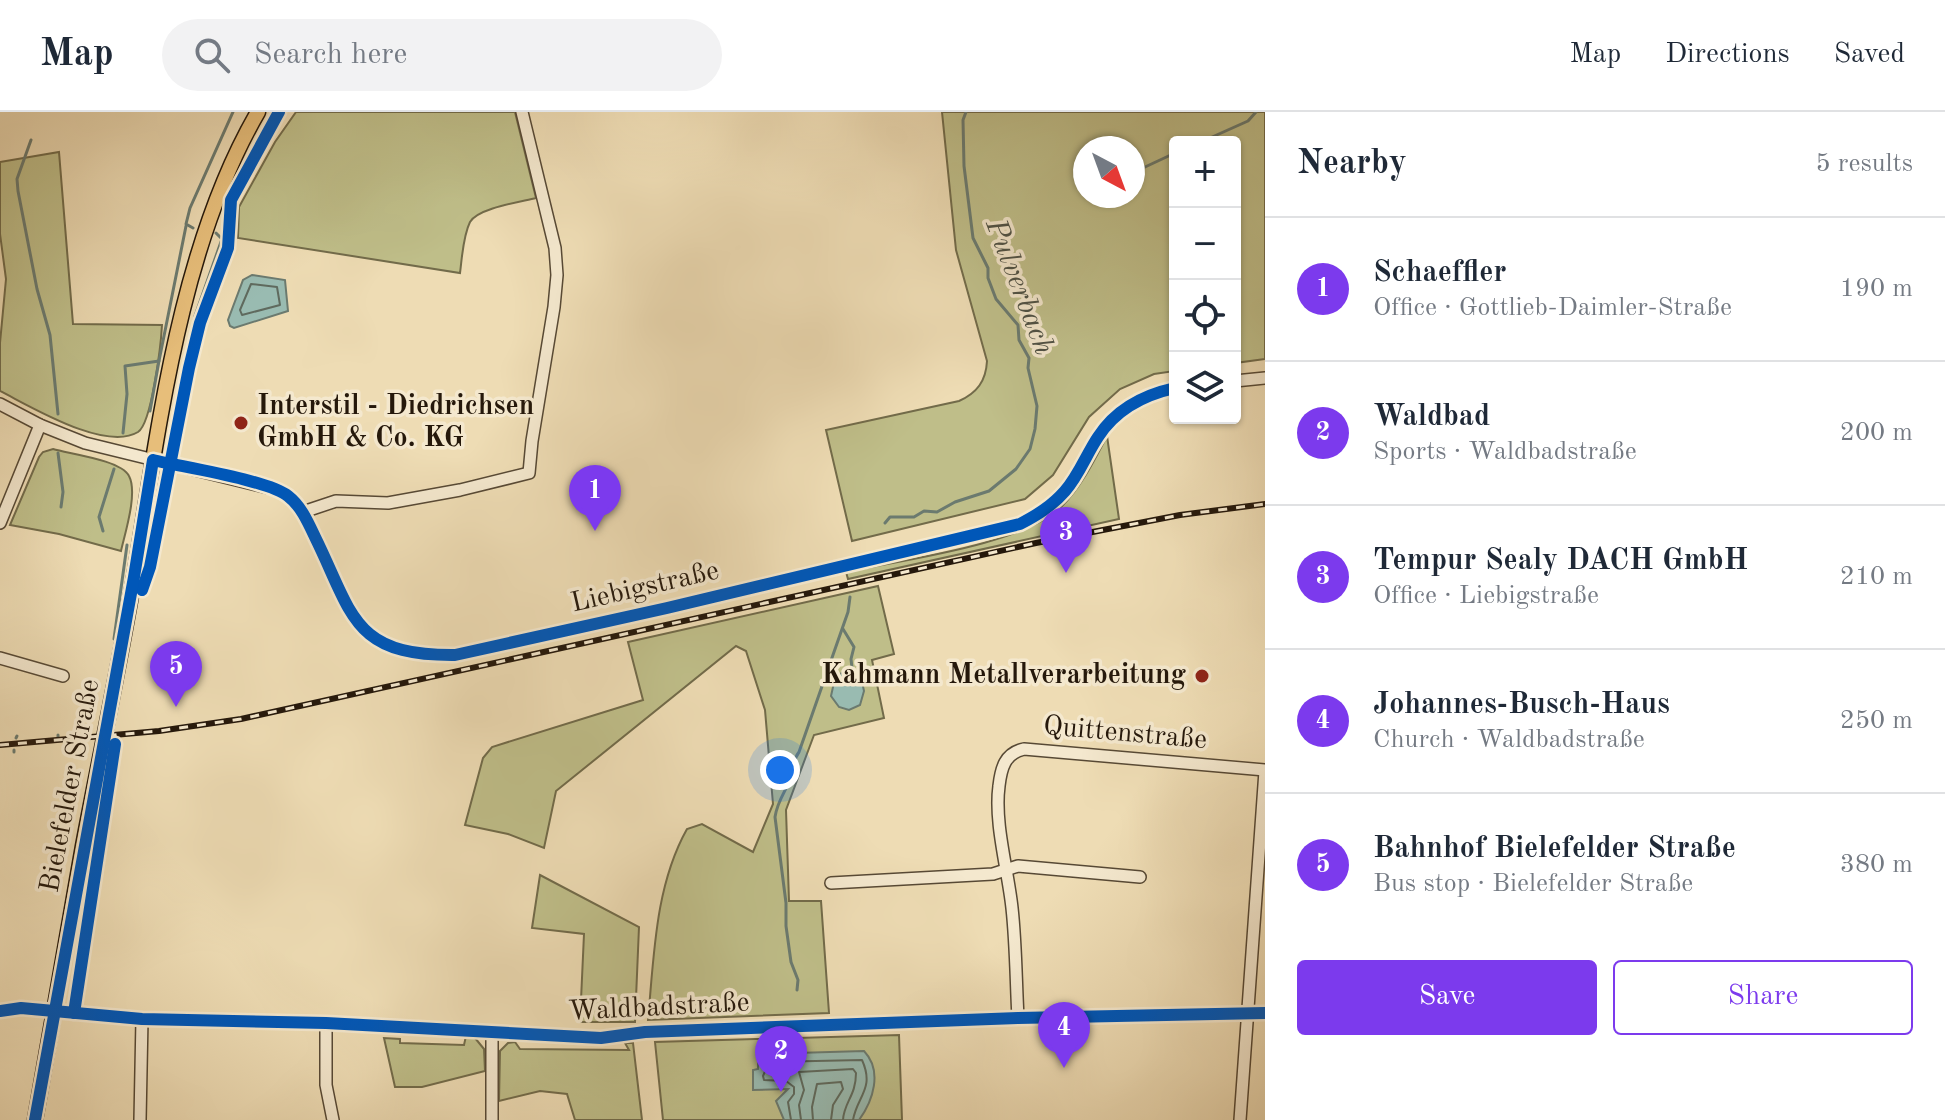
<!DOCTYPE html>
<meta charset="utf-8">
<style>
:root{--surface:#fff;--page:#f2f2f3;--text:#1f2937;--muted:#747a83;--line:#e0e1e3;--accent:#7c3aed}
body{margin:0;font-family:"Old Standard TT",serif;background:var(--page);color:var(--text)}
.controls{position:absolute;right:24px;top:24px;display:grid;overflow:hidden;border-radius:8px;box-shadow:0 2px 6px #0004}
.controls button{width:72px;height:72px;display:grid;place-items:center;padding:0;border:0;border-bottom:2px solid var(--line);background:var(--surface);color:var(--text);font:40px sans-serif}
.compass{position:absolute;left:1073px;top:24px;width:72px;height:72px;border-radius:50%;background:var(--surface);box-shadow:0 2px 6px #0004;rotate:139deg}
.you{position:absolute;left:780px;top:658px;width:28px;height:28px;margin:-20px;border:6px solid #fff;border-radius:50%;background:#1a73e8;box-shadow:0 0 0 12px #1a73e833}
.badge{display:grid;place-items:center;width:52px;height:52px;border-radius:50%;background:var(--accent);color:#fff;font-size:26px;font-weight:700}
.pin{position:absolute;translate:-50% -66px;filter:drop-shadow(0 2px 4px #0008)}
.pin::after{content:'';position:absolute;top:42px;width:28px;height:24px;background:inherit;clip-path:polygon(0 0,100% 0,50% 100%)}
.list{margin:0;padding:0;list-style:none}
h2{display:flex;justify-content:space-between;align-items:center;height:104px;margin:0;padding:0 32px;font-size:34px}
h2 small{font-size:26px;font-weight:400;color:var(--muted)}
.list li{display:grid;grid-template-columns:52px 1fr auto;gap:24px;align-items:center;box-sizing:border-box;height:144px;padding:0 32px;border-top:2px solid var(--line)}
.list b{display:block;font-size:30px;white-space:nowrap}
.list p{margin:0;font-size:26px;white-space:nowrap;color:var(--muted)}
.list em{font-size:26px;font-style:normal;color:var(--muted)}
.actions{display:flex;gap:16px;padding:24px 32px}
.actions a{flex:1;padding:18px 0;border:2px solid var(--accent);border-radius:8px;text-align:center;font-size:28px;color:var(--accent)}
.actions .main{background:var(--accent);color:#fff}
.icon{flex:none;width:44px;height:44px;fill:none;stroke:currentColor;stroke-width:2;stroke-linecap:round;stroke-linejoin:round}
.map{position:relative;flex:none;width:1265px;height:1008px;overflow:hidden}
header{display:flex;align-items:center;gap:48px;box-sizing:border-box;height:112px;padding:0 40px;background:var(--surface);border-bottom:2px solid var(--line)}
header strong{font-size:38px}
nav{display:flex;gap:44px;margin-inline-start:auto;font-size:28px}
.search{width:560px;height:72px;background:var(--page);display:flex;align-items:center;gap:20px;box-sizing:border-box;padding:0 28px;border-radius:44px;color:var(--muted);font-size:30px}
main{display:flex}
aside{flex:1;background:var(--surface)}
.map>svg:first-child{display:block}
.green{fill:#bfbe89;stroke:#726b4a;stroke-width:2;fill-rule:evenodd}
.water{fill:#99bbb1;stroke:#6b7a6f;stroke-width:2}
.lines{fill:none;stroke-linecap:round;stroke-linejoin:round}
.shore{stroke:#5f6a5e;stroke-width:2}
.stream{stroke:#6b7a6f;stroke-width:3}
.minor-casing{stroke:#574935;stroke-width:14}
.major-casing{stroke:#25180b;stroke-width:17}
.minor{stroke:#f4e8ce;stroke-width:11}
.major{stroke:#e7be7a;stroke-width:14}
.rail-casing{stroke:#25180b;stroke-width:6}
.rail{stroke:#f4e8ce;stroke-width:3;stroke-dasharray:9;stroke-linecap:butt}
.cycleway-casing{stroke:#f4e8ce;stroke-width:17}
.cycleway{stroke:#0057b8;stroke-width:12}
.poi-dot{fill:#8f2418;stroke:#f4e8ce;stroke-width:3}
.labels{text-anchor:middle;dominant-baseline:central;stroke-width:7;stroke-linejoin:round;paint-order:stroke}
.poi-label{font-size:28px;font-weight:bold;fill:#25180b;stroke:#f4e8ce;text-anchor:start}
.street-label{font-size:28px;fill:#25180b;stroke:#f4e8ce}
.water-label{font-size:30px;font-style:italic;fill:#4e5145;stroke:#f4e8ce}
</style>
<header>
<strong>Map</strong>
<div class="search"><svg class="icon" aria-label="search" viewBox="0 0 24 24"><circle cx="10" cy="10" r="6"/><path d="M15 15l6 6"/></svg>Search here</div>
<nav><a>Map</a><a>Directions</a><a>Saved</a></nav>
</header>
<main>
<div class="map">
<svg width="1265" height="1008" viewBox="0 0 1265 1008">
<rect width="100%" height="100%" fill="#eedcb4"/>
<filter id="stains"><feTurbulence type="fractalNoise" baseFrequency=".0025" numOctaves="4"/><feColorMatrix values="0 0 0 0 .2 0 0 0 0 .09 0 0 0 0 .02 0 0 0 .5 -.17"/></filter>
<radialGradient id="worn" r=".72"><stop offset=".6" stop-color="#630" stop-opacity="0"/><stop offset="1" stop-color="#630" stop-opacity=".3"/></radialGradient>
<g class="green">
<path d="M296 0H515L536 86C520 90 478 96 470 110 463 124 462 146 460 161L238 126 239 95 275 30Z"/>
<path d="M942 0H1265V247L1235 251V30H1175V259L1154 262 1120 277 1089 305 1053 363 1025 387 852 429 826 318 959 289C977 281 986 269 987 249L956 138ZM1085 36H1133V84H1085Z"/>
<path d="M59 40 73 212 162 213C161 231 152 311 138 320 105 340 30 294 0 279V231L6 167 0 122V50Z"/>
<path d="M1107 324 1119 407 848 467 846 460C901 448 1022 433 1061 395 1081 375 1094 349 1107 324Z"/>
<path d="M53 337C70 342 121 348 129 364 138 381 125 421 121 439L59 422 10 413 39 345 43 340Z"/>
<path d="M878 474 894 542 872 548 884 606 814 623 786 698 789 789H821L829 901 648 908C654 844 655 774 687 717L702 712 753 740 773 692 765 598 746 539 736 534 556 679 544 736 508 722 465 713 483 646 492 635 643 588 628 530Z"/>
<polygon points="540,763 639,815 635,910 580,910 584,822 532,816"/>
<polygon points="899,923 902,1008 663,1008 655,930"/>
<polygon points="466,924 475,926 484,937 485,959 422,975 395,975 384,926 400,927 400,931 464,933"/>
<polygon points="515,930 520,937 629,938 625,931 633,931 642,1008 575,1008 567,982 540,979 499,989 500,939 508,931"/>
</g>
<g class="water">
<polygon points="252,163 285,168 288,199 234,216 230,214 228,208 243,168"/>
<polygon points="848,556 860,560 864,579 860,593 849,598 839,595 831,584 835,566"/>
<path d="M864 939C883 959 873 989 859 1008H784L776 989 788 977 753 978V958L758 957V942Z"/>
</g>
<g class="lines">
<g class="shore">
<polygon points="251,172 277,175 280,193 242,203 240,198"/>
<path d="M791 1008 788 990 794 982V975L786 969 764 968 763 964 769 950 862 948C875 977 857 984 853 1008"/>
<path d="M801 1008 799 993 804 978 799 960 853 957 856 961C856 984 844 990 843 1008"/>
<polyline points="813,1008 812,995 817,972 841,970 843,977 833,993 831,1008"/>
</g>
<g class="stream">
<polyline points="31,28 17,67 18,79 37,177 50,223 58,302"/>
<polyline points="1201,30 1248,9 1256,0"/>
<polyline points="1145,55 1175,41"/>
<polyline points="193,116 186,112 190,96 233,0"/>
<polyline points="150,299 159,249"/>
<polyline points="172,313 195,204 222,127 216,121"/>
<polyline points="123,321 127,282 125,254 159,249 186,114"/>
<polyline points="58,341 63,380 61,395"/>
<polyline points="885,411 890,405 914,405 924,399 937,400 955,390 989,379 1016,357 1030,337 1035,317 1037,294 1028,256 1029,246 1019,228 1018,213 996,187 988,166 988,156 973,126 964,54 963,8 966,0"/>
<polyline points="103,419 99,405 114,357"/>
<polyline points="148,448 160,381"/>
<polyline points="843,517 854,535 851,547 852,556"/>
<polyline points="114,527 127,433"/>
<polyline points="58,623 58,625"/>
<polyline points="16,626 17,624"/>
<polyline points="14,640 14,638"/>
<path d="M797 878 798 868 791 850 786 814V791L775 705C777 690 785 680 791 666 795 656 792 649 799 640L848 500 850 485"/>
</g>
<g class="minor-casing">
<g id="minor">
<polyline points="1235,269 1265,266"/>
<path d="M0 292 40 313 85 331 281 379C297 390 306 405 314 422 353 499 352 544 455 543L667 496 1020 412C1037 403 1052 394 1065 379 1079 363 1086 343 1098 325 1116 297 1143 283 1175 276"/>
<polyline points="303,400 336,389 388,391 460,378 529,361 532,329 554,195 557,163 555,136 522,0"/>
<polyline points="0,411 40,313"/>
<polyline points="0,546 63,564"/>
<polyline points="831,771 993,762 1018,754 1140,765"/>
<polyline points="0,899 21,896 142,907 326,911 601,926 645,920 1018,906 1265,901"/>
<path d="M1018 906C1016 870 1016 832 1012 796 1008 758 994 711 999 674 1001 656 1005 641 1024 637L1265 658"/>
<polyline points="326,911 326,973 333,1008"/>
<polyline points="492,921 492,1008"/>
<polyline points="140,1008 142,907"/>
<polyline points="1240,1008 1265,659"/>
</g>
</g>
<g class="major-casing">
<path id="major" d="M35 1008C51 917 67 825 83 734 100 644 119 555 134 466 159 314 180 134 258 0"/>
</g>
<use href="#minor" class="minor"/>
<use href="#major" class="major"/>
<g class="rail-casing">
<polyline id="rail" points="0,633 159,619 241,607 1036,431 1180,403 1265,392"/>
</g>
<use href="#rail" class="rail"/>
<g class="cycleway-casing">
<g id="cycleway">
<polyline points="142,478 150,455 189,256 200,211 228,136 231,88 279,0"/>
<polyline points="0,899 21,896 142,907 326,911 601,926 645,920 1018,906 1265,901"/>
<polyline points="74,901 115,632"/>
<path d="M35 1008 134 465 153 348C182 355 268 368 288 384 301 394 308 410 315 425 353 502 352 544 455 543L667 496 1020 412C1037 403 1052 394 1065 379 1079 363 1086 343 1098 325 1116 297 1143 283 1175 276"/>
</g>
</g>
<use href="#cycleway" class="cycleway"/>
</g>
<g class="poi-dot">
<circle cx="241" cy="311" r="8"/>
<circle cx="1202" cy="564" r="8"/>
</g>
<g class="labels">
<g class="poi-label">
<text x="257" y="295">Interstil - Diedrichsen<tspan x="257" dy="32">GmbH &amp; Co. KG</tspan></text>
<text x="1186" y="564" text-anchor="end">Kahmann Metallverarbeitung</text>
</g>
<g class="street-label">
<text transform="translate(645 476) rotate(-13)">Liebigstraße</text>
<text transform="translate(1125 622) rotate(5)">Quittenstraße</text>
<text transform="translate(71 674) rotate(-79)">Bielefelder Straße</text>
<text transform="translate(659 896) rotate(-3)">Waldbadstraße</text>
</g>
<g class="water-label">
<text transform="translate(1019 175) rotate(69)">Pulverbach</text>
</g>
</g>
<rect width="100%" height="100%" filter="url(#stains)"/>
<rect width="100%" height="100%" fill="url(#worn)"/>
</svg>
<div class="controls">
<button>+</button>
<button>−</button>
<button><svg class="icon" aria-label="locate" viewBox="0 0 24 24"><circle cx="12" cy="12" r="6"/><path d="M12 2v4M12 18v4M2 12h4M18 12h4"/></svg></button>
<button><svg class="icon" aria-label="layers" viewBox="0 0 24 24"><path d="M12 4l9 5-9 5-9-5zM3 14l9 5 9-5"/></svg></button>
</div>
<svg class="compass" viewBox="-18 -18 36 36"><path d="M0-13l5 13h-10z" fill="#e53935"/><path d="M0 13l5-13h-10z" fill="#747a83"/></svg>
<div class="you"></div>
<div class="pin badge" style="left:595px;top:419px">1</div>
<div class="pin badge" style="left:781px;top:980px">2</div>
<div class="pin badge" style="left:1066px;top:461px">3</div>
<div class="pin badge" style="left:1064px;top:956px">4</div>
<div class="pin badge" style="left:176px;top:595px">5</div>
</div>
<aside>
<h2>Nearby<small>5 results</small></h2>
<ul class="list">
<li><span class="badge">1</span><div><b>Schaeffler</b><p>Office · Gottlieb-Daimler-Straße</p></div><em>190 m</em></li>
<li><span class="badge">2</span><div><b>Waldbad</b><p>Sports · Waldbadstraße</p></div><em>200 m</em></li>
<li><span class="badge">3</span><div><b>Tempur Sealy DACH GmbH</b><p>Office · Liebigstraße</p></div><em>210 m</em></li>
<li><span class="badge">4</span><div><b>Johannes-Busch-Haus</b><p>Church · Waldbadstraße</p></div><em>250 m</em></li>
<li><span class="badge">5</span><div><b>Bahnhof Bielefelder Straße</b><p>Bus stop · Bielefelder Straße</p></div><em>380 m</em></li>
</ul>
<div class="actions"><a class="main">Save</a><a>Share</a></div>
</aside>
</main>
